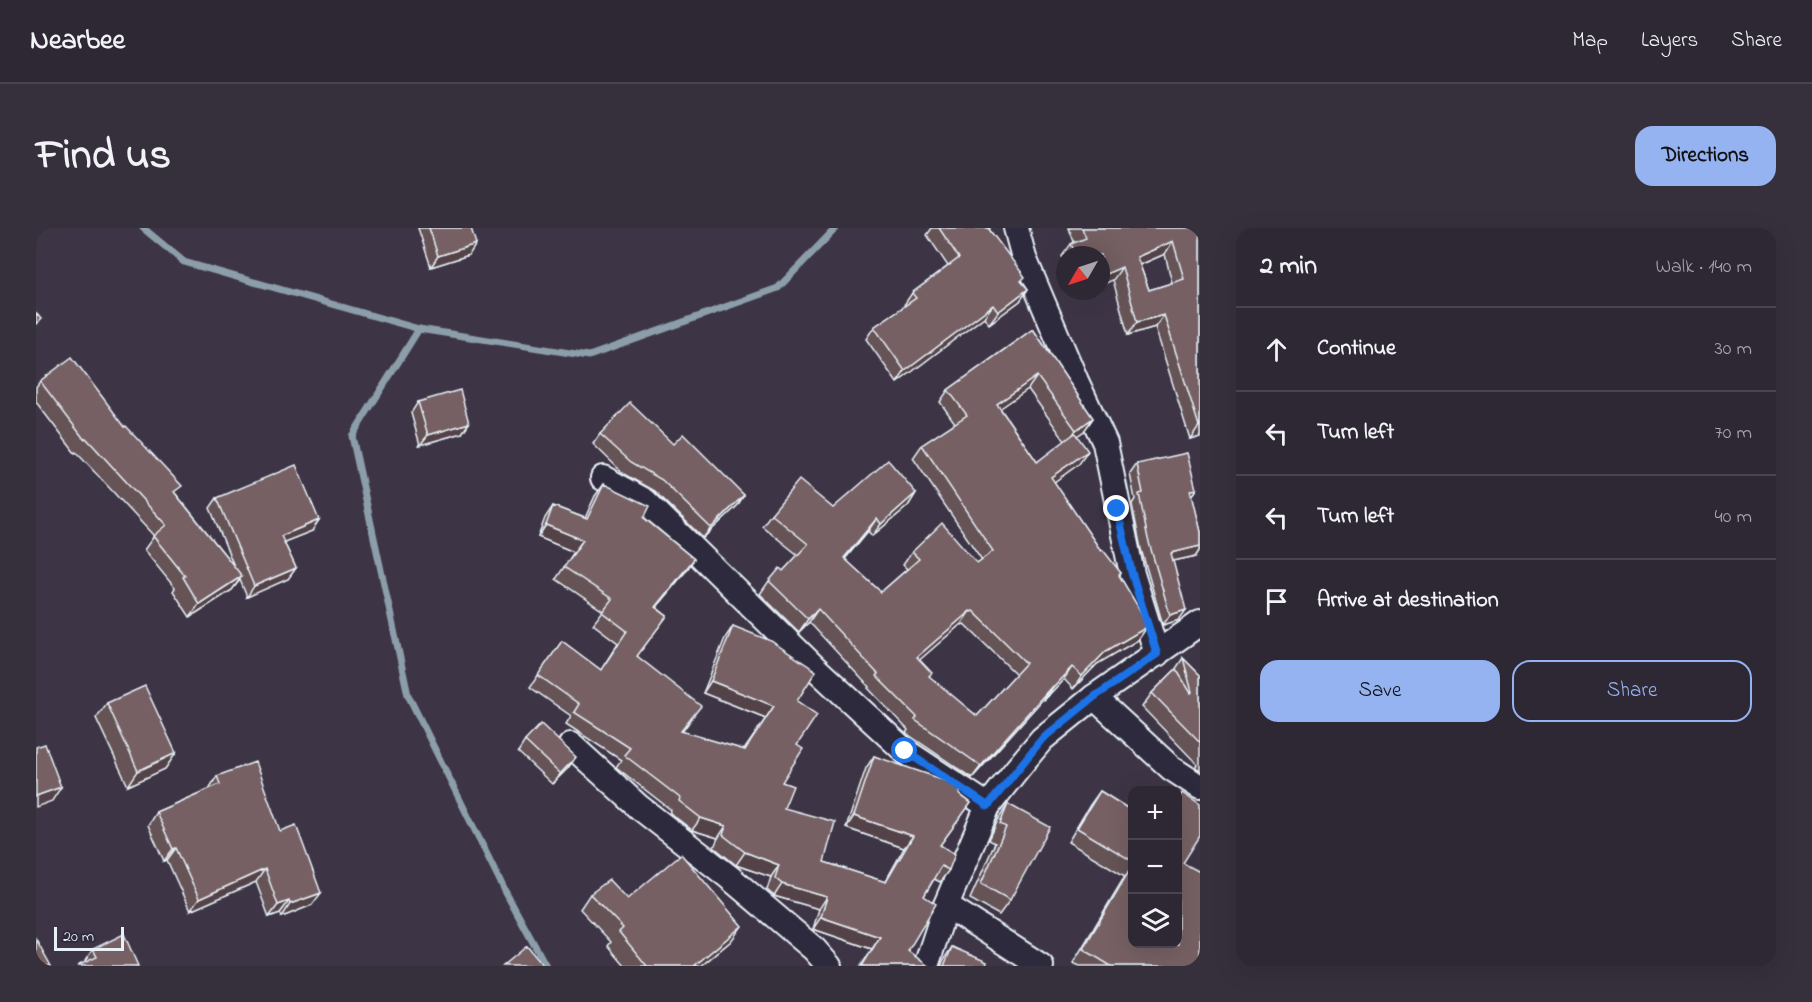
<!DOCTYPE html>
<meta charset="utf-8">
<style>
:root{--surface:#2e2834;--page:#36303c;--text:#f1f3f6;--muted:#a7a6ac;--line:#49444f;--accent:#95b2f1}
body{margin:0;font-family:"Indie Flower",sans-serif;background:var(--page);color:var(--text)}
.controls{position:absolute;right:18px;bottom:18px;display:grid;overflow:hidden;border-radius:12px;box-shadow:0 6px 24px #0002}
.controls button{width:54px;height:54px;display:grid;place-items:center;padding:0;border:0;border-bottom:2px solid var(--line);background:var(--surface);color:var(--text);font:30px sans-serif}
.compass{position:absolute;left:1020px;top:18px;width:54px;height:54px;border-radius:50%;background:var(--surface);box-shadow:0 6px 24px #0002;rotate:231deg}
.scale{position:absolute;left:18px;bottom:15px;width:70px;box-sizing:border-box;padding-left:6px;border:3px solid #e8f1f8;border-top:0;font-size:16px;line-height:21px;white-space:nowrap;color:#e8f1f8;-webkit-text-stroke:4px #2f2a3d;paint-order:stroke}
.stop{position:absolute;width:18px;height:18px;margin:-14px;border:4px solid #1a73e8;border-radius:50%;background:#fff}
.stop.end{background:#1a73e8;border-color:#fff;box-shadow:0 2px 6px #0008}
.list{margin:0;padding:0;list-style:none}
h2{display:flex;justify-content:space-between;align-items:center;height:78px;margin:0;padding:0 24px;font-size:26px}
h2 small{font-size:20px;font-weight:400;color:var(--muted)}
.list li{display:grid;grid-template-columns:39px 1fr auto;gap:18px;align-items:center;box-sizing:border-box;height:84px;padding:0 24px;border-top:2px solid var(--line)}
.list b{display:block;font-size:22px;white-space:nowrap}
.list em{font-size:20px;font-style:normal;color:var(--muted)}
.actions{display:flex;gap:12px;padding:18px 24px}
.actions a{flex:1;padding:14px 0;border:2px solid var(--accent);border-radius:18px;text-align:center;font-size:21px;color:var(--accent)}
.actions .main{background:var(--accent);color:#111}
.icon{flex:none;width:33px;height:33px;fill:none;stroke:currentColor;stroke-width:2;stroke-linecap:round;stroke-linejoin:round}
.map{position:relative;flex:none;width:1164px;height:738px;overflow:hidden;border-radius:18px}
header{display:flex;align-items:center;gap:36px;box-sizing:border-box;height:84px;padding:0 30px;background:var(--surface);border-bottom:2px solid var(--line)}
header strong{font-size:28px}
nav{display:flex;gap:33px;margin-inline-start:auto;font-size:21px}
.intro{display:flex;align-items:center;justify-content:space-between;box-sizing:border-box;height:144px;padding:0 36px}
h1{margin:0;font-size:42px}
.button{padding:15px 27px;border-radius:18px;background:var(--accent);color:#111;font-size:21px;font-weight:700}
main{display:flex;gap:36px;padding:0 36px}
aside{flex:1;background:var(--surface);border-radius:18px;box-shadow:0 6px 24px #0002}
.map>svg:first-child{display:block}
.lines{fill:none;stroke-linecap:round;stroke-linejoin:round}
.stream{stroke:#8c9eaa;stroke-width:7}
.street-casing{stroke:#e8f1f8;stroke-width:28}
.street{stroke:#2f2a3d;stroke-width:24}
.wall{fill:#655356;stroke:#e8f1f8;stroke-width:1.5;fill-rule:evenodd}
.shaded-wall{fill:#534346;stroke:#e8f1f8;stroke-width:1.5}
.building{fill:#766064;stroke:#e8f1f8;stroke-width:1.5;fill-rule:evenodd}
.route{stroke:#1a73e8;stroke-width:8}
</style>
<header>
<strong>Nearbee</strong>
<nav><a>Map</a><a>Layers</a><a>Share</a></nav>
</header>
<div class="intro"><h1>Find us</h1><a class="button">Directions</a></div>
<main>
<div class="map">
<svg width="1164" height="738" viewBox="0 0 1164 738">
<rect width="100%" height="100%" fill="#3d3545"/>
<filter id="ink" filterUnits="userSpaceOnUse"><feTurbulence type="fractalNoise" baseFrequency=".0167" numOctaves="2"/><feDisplacementMap in="SourceGraphic" scale="12" xChannelSelector="R" yChannelSelector="G"/><feConvolveMatrix kernelMatrix="1 2 1 2 8 2 1 2 1" color-interpolation-filters="sRGB"/></filter>
<g filter="url(#ink)">
<g class="lines">
<g class="stream">
<polyline points="107,0 148,34 383,101 553,128 742,60 800,0"/>
<polyline points="383,101 316,208 372,467 470,665 510,738"/>
</g>
<g class="street-casing">
<g id="street">
<polyline points="980,0 988,30 1040,153 1069,215 1096,346 1121,426"/>
<polyline points="567,250 609,273 777,438 869,523 952,578"/>
<polyline points="1058,469 1135,540 1164,559"/>
<polyline points="535,517 603,579 693,649 778,721 793,738"/>
<polyline points="910,677 1005,738"/>
<polyline points="890,738 910,677 952,578 981,541 1006,511 1058,469 1164,395"/>
</g>
</g>
<use href="#street" class="street"/>
</g>
<g class="wall">
<polygon points="382,0 435,0 433,27 395,39"/>
<polygon points="896,0 954,0 953,1 992,61 984,73 953,96 948,89 861,155 830,111 838,99 869,78 868,77 876,65 912,38 891,7"/>
<path d="M1033 0H1164V208L1154 211 1119 99 1092 107 1077 52 1065 27H1029V36L1026 28 1035 16 1038 14ZM1129 26 1136 55 1113 62 1104 37Z"/>
<path d="M997 101 1057 190 1048 203 1041 208 1043 236 1018 254 1065 323 1085 345 1084 348 1111 399 1102 412 1061 436 1037 461 1028 451 1008 472 1007 471 936 550 870 505 872 502 832 460 833 459 773 394 763 404 724 366 733 353 747 343 762 327 726 298 735 286 797 280 880 265 872 278 836 308 832 303 809 331 845 364 871 341 867 337 876 324 941 335 946 332 877 230 886 217 919 195 904 174 912 162ZM992 161 1029 213 1001 234 964 180ZM925 396 926 397 928 396 980 446 941 488 893 449 883 432Z"/>
<polygon points="4,153 140,266 198,338 174,280 181,270 276,303 248,314 260,340 252,351 211,369 204,352 196,362 154,389 137,363 139,360 108,322 118,308 40,224 39,225 0,174 0,159"/>
<polygon points="382,174 433,195 426,205 384,217 375,185"/>
<polygon points="564,206 637,216 708,267 701,278 667,310 619,263 587,245 557,216"/>
<polygon points="1101,236 1160,261 1155,268 1164,304 1164,322 1160,328 1137,333 1143,392 1127,397 1105,321 1096,276 1099,271 1094,246"/>
<polygon points="568,256 658,331 650,343 620,379 631,388 601,428 656,490 646,504 708,522 730,490 667,465 689,410 697,398 761,473 761,517 746,554 748,580 788,634 849,654 868,620 810,600 830,540 838,528 923,566 935,575 904,617 913,642 904,654 898,651 888,668 872,723 892,738 825,738 836,721 777,701 783,681 738,668 731,662 735,649 700,637 678,619 682,610 656,602 634,585 635,582 580,539 585,532 530,496 535,488 494,459 526,413 565,442 582,415 557,396 567,383 520,351 538,324 502,309 509,290 517,278 549,290 559,268"/>
<polygon points="1147,430 1164,447 1164,542 1159,539 1161,536 1106,479 1116,465 1139,442"/>
<polygon points="71,475 140,525 129,541 92,558 60,490"/>
<polygon points="489,513 532,540 516,556 482,524"/>
<polygon points="181,548 244,603 276,677 246,689 244,685 233,689 220,654 154,683 131,632 128,633 112,597 120,584 173,561"/>
<polygon points="1064,563 1096,583 1096,716 1147,635 1164,738 1043,738 1037,735 1089,648 1032,614 1054,577"/>
<polygon points="972,576 974,672 963,687 934,671 959,615 953,612 962,592"/>
<polygon points="554,666 591,671 695,713 665,738 589,738 572,718 575,714 544,681"/>
<polygon points="916,719 950,738 905,738 908,731"/>
<polygon points="57,721 102,738 50,734 49,733"/>
</g>
<g class="shaded-wall">
<polygon points="1137,13 1129,26 1092,42 1101,29"/>
<polygon points="440,16 433,27 395,39 402,28"/>
<polygon points="1086,39 1077,52 1065,57 1065,48"/>
<polygon points="992,61 984,73 953,96 962,84"/>
<polygon points="957,77 948,89 861,155 869,143"/>
<polygon points="1128,87 1119,99 1092,107 1101,94"/>
<polygon points="1001,148 992,161 952,189 961,176"/>
<polygon points="1057,190 1048,203 1031,215 1040,202"/>
<polygon points="433,195 426,205 384,217 392,207"/>
<polygon points="1163,198 1164,198 1164,208 1154,211"/>
<polygon points="1052,223 1043,236 1007,262 1015,249"/>
<polygon points="1160,261 1153,271 1154,262"/>
<polygon points="880,265 872,278 836,308 845,296"/>
<polygon points="708,267 701,278 667,310 675,300"/>
<polygon points="841,290 832,303 799,343 808,330"/>
<polygon points="283,292 276,303 238,318 245,308"/>
<polygon points="510,297 547,312 538,324 502,309"/>
<polygon points="1164,318 1164,322 1160,328 1128,335 1135,325"/>
<polygon points="658,331 650,343 610,391 619,379"/>
<polygon points="260,340 252,351 211,369 218,358"/>
<polygon points="206,348 196,362 154,389 163,376"/>
<polygon points="782,381 773,394 763,404 772,391"/>
<polygon points="1150,382 1143,392 1127,397 1134,387"/>
<polygon points="934,383 925,396 872,442 881,429"/>
<polygon points="1111,399 1102,412 1061,436 1037,461 1046,448 1070,423"/>
<polygon points="1036,439 1028,451 1008,472 1017,459"/>
<polygon points="675,453 738,478 730,490 667,465"/>
<polygon points="1016,458 1007,471 936,550 945,538"/>
<polygon points="140,525 129,541 92,558 102,543"/>
<polygon points="540,529 532,540 516,556 524,546"/>
<polygon points="25,559 16,573 0,579 0,568"/>
<polygon points="818,588 877,608 868,620 810,600"/>
<polygon points="665,590 690,598 682,610 656,602"/>
<polygon points="140,620 131,632 128,633 137,621"/>
<polygon points="709,624 743,637 735,649 700,637"/>
<polygon points="229,641 220,654 154,683 163,671"/>
<polygon points="746,656 791,669 783,681 738,668"/>
<polygon points="285,665 276,677 246,689 254,676"/>
<polygon points="253,673 244,685 233,689 242,677"/>
<polygon points="785,689 844,709 836,721 777,701"/>
<polygon points="706,698 695,713 665,738 658,738"/>
</g>
<g class="building">
<polygon points="393,0 435,0 440,16 402,28"/>
<polygon points="903,0 952,0 989,49 985,53 992,61 962,84 957,77 869,143 838,99 880,70 876,65 923,30"/>
<path d="M1046 0H1164V198H1163L1128 87 1101 94 1086 39 1065 48V27H1040L1035 16 1050 10ZM1137 13 1148 51 1113 62 1101 29Z"/>
<polygon points="0,85 5,91 0,96"/>
<path d="M997 101 1057 190 1040 202 1001 148 961 176 1001 234 1039 205 1052 223 1015 249 1065 323 1067 322 1085 345 1083 347 1107 387 1111 399 1070 423 1046 448 1036 439 1017 459 1016 458 945 538 879 492 881 489 840 448 842 446 782 381 772 391 733 353 744 340 747 343 772 316 735 286 763 252 797 280 852 232 880 265 845 296 841 290 808 330 845 364 883 331 876 324 906 295 941 335 957 323 886 217 931 187 912 162ZM934 383 935 384 937 383 990 435 941 488 893 448 896 445 881 429Z"/>
<polygon points="36,129 89,199 90,198 146,258 138,264 206,348 163,376 147,349 149,348 117,308 130,297 50,210 48,211 4,153"/>
<polygon points="424,162 433,195 392,207 382,174"/>
<polygon points="594,175 637,216 647,206 708,267 675,300 626,252 595,234 564,206"/>
<polygon points="1151,225 1160,261 1154,262 1164,304 1164,318 1135,325 1150,382 1134,387 1112,311 1103,266 1107,265 1101,236"/>
<polygon points="260,237 283,292 245,308 260,340 218,358 181,270"/>
<polygon points="568,256 614,278 608,290 658,331 619,379 631,388 601,428 665,478 645,503 709,522 738,478 675,453 697,398 735,413 780,443 761,473 781,487 761,517 767,521 746,554 757,558 748,580 799,594 788,634 850,654 877,608 818,588 838,528 920,556 927,561 923,566 935,575 904,617 919,626 913,642 905,638 888,668 900,676 872,723 892,738 826,738 844,709 785,689 791,669 746,656 739,650 743,637 709,624 687,607 690,598 665,590 643,573 644,570 588,527 594,520 538,484 543,476 502,447 526,413 565,442 591,403 566,384 576,371 528,339 547,312 510,297 517,278 551,291"/>
<polygon points="1147,430 1164,447 1164,514 1116,465 1140,441 1155,465 1156,464"/>
<polygon points="109,458 140,525 102,543 71,475"/>
<polygon points="505,496 540,529 524,546 489,513"/>
<polygon points="9,516 25,559 0,568 0,519"/>
<polygon points="219,534 244,603 260,597 285,665 254,676 253,673 242,677 229,641 163,671 140,620 137,621 120,584 184,556 181,548"/>
<polygon points="1064,563 1096,583 1096,633 1041,600"/>
<polygon points="1146,565 1164,577 1164,608 1147,635 1164,644 1164,738 1075,738 1047,721 1096,638 1096,716 1142,716 1142,572"/>
<polygon points="972,576 1014,599 974,672 945,656 970,599 964,596"/>
<polygon points="645,626 706,698 658,738 611,738 583,704 587,700 554,666 573,652 591,671"/>
<polygon points="88,706 102,738 41,738 61,729 57,721"/>
<polygon points="0,711 15,738 0,738"/>
<polygon points="491,718 507,738 467,738"/>
<polygon points="916,719 951,734 950,738 908,738"/>
</g>
</g>
<g class="lines" filter="url(#ink)">
<polyline class="route" points="869,523 952,578 1006,511 1058,469 1121,426 1096,346 1081,281"/>
</g>
</svg>
<div class="controls">
<button>+</button>
<button>−</button>
<button><svg class="icon" aria-label="layers" viewBox="0 0 24 24"><path d="M12 4l9 5-9 5-9-5zM3 14l9 5 9-5"/></svg></button>
</div>
<svg class="compass" viewBox="-18 -18 36 36"><path d="M0-13l5 13h-10z" fill="#e53935"/><path d="M0 13l5-13h-10z" fill="#a7a6ac"/></svg>
<div class="scale">20 m</div>
<div class="stop" style="left:869px;top:523px"></div>
<div class="stop end" style="left:1081px;top:281px"></div>
</div>
<aside>
<h2>2 min<small>Walk · 140 m</small></h2>
<ul class="list">
<li><svg class="icon" aria-label="ahead" viewBox="0 0 24 24"><path d="M12 20V5M6 11l6-6 6 6"/></svg><div><b>Continue</b></div><em>30 m</em></li>
<li><svg class="icon" aria-label="left" viewBox="0 0 24 24"><path d="M17 20v-9H6M10 6l-5 5 5 5"/></svg><div><b>Turn left</b></div><em>70 m</em></li>
<li><svg class="icon" aria-label="left" viewBox="0 0 24 24"><path d="M17 20v-9H6M10 6l-5 5 5 5"/></svg><div><b>Turn left</b></div><em>40 m</em></li>
<li><svg class="icon" aria-label="arrive" viewBox="0 0 24 24"><path d="M6 21V4h12l-3 4 3 4H6"/></svg><div><b>Arrive at destination</b></div></li>
</ul>
<div class="actions"><a class="main">Save</a><a>Share</a></div>
</aside>
</main>
